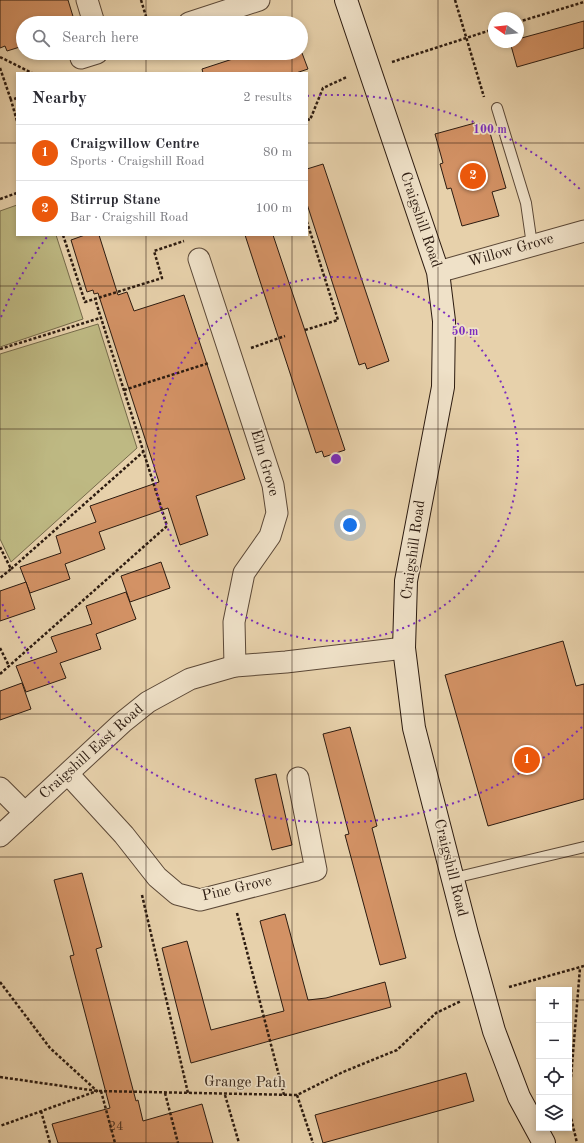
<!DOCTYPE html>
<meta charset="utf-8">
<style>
:root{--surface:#fff;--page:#f2f2f3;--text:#2b2b33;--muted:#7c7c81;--line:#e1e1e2;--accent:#ea580c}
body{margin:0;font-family:"Old Standard TT",serif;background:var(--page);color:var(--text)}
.controls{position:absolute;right:12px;bottom:12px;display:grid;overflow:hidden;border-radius:0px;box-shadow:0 2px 6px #0003}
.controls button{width:36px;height:36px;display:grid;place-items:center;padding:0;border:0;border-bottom:1px solid var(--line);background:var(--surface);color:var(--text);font:20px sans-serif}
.compass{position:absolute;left:488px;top:12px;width:36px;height:36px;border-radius:50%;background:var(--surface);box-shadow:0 2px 6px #0003;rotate:284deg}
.you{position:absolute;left:350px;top:525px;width:14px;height:14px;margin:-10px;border:3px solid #fff;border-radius:50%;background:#1a73e8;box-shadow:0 0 0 6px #1a73e833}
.badge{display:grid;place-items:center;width:26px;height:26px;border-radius:50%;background:var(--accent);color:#fff;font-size:13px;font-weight:700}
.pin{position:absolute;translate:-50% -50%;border:2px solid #fff;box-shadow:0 1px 4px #0006}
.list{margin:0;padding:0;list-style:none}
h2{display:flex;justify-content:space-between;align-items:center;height:52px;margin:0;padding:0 16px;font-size:17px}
h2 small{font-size:13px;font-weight:400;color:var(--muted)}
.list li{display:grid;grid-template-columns:26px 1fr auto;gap:12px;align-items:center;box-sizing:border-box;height:56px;padding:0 16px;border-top:1px solid var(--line)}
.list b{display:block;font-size:15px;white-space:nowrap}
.list p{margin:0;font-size:13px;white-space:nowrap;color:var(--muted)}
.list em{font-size:13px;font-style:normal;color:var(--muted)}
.icon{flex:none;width:22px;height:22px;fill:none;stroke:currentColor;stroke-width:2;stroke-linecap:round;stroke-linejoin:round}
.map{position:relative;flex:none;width:584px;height:1143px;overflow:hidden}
.search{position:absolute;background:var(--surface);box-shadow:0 2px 6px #0003;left:16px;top:16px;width:292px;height:44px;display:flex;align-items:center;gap:10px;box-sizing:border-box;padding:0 14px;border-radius:22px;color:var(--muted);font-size:15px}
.panel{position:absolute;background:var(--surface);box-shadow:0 2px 6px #0003;left:16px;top:72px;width:292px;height:164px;border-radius:0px}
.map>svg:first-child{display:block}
.green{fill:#beb983;stroke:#756a4a}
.building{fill:#d39265;stroke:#2c1b10}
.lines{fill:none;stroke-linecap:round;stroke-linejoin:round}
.lane-casing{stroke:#5b4837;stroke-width:12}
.street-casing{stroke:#5b4837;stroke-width:23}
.secondary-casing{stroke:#2c1b10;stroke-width:24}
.path{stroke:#2c1b10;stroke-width:2.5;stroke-dasharray:3 2;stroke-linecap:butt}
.lane{stroke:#efe1c8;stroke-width:10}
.street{stroke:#efe1c8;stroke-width:21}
.secondary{stroke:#efe1c8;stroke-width:22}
.grid{fill:none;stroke:#2c1b10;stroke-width:1;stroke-opacity:0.55}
.ring{fill:none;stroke:#7b2cbf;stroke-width:2;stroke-dasharray:2 4}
.labels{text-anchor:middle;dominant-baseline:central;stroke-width:3.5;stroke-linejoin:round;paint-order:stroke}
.number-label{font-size:13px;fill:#563925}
.street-label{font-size:15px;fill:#2c1b10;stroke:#efe1c8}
.centre{fill:#7b2cbf;stroke:#efe1c8;stroke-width:2}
.ring-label{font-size:12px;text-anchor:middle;font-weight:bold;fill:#7b2cbf;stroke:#efe1c8;stroke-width:3.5;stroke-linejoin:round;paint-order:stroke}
</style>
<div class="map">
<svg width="584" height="1143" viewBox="0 0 584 1143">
<rect width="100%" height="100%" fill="#e7d1ab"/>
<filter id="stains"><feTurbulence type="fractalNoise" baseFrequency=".005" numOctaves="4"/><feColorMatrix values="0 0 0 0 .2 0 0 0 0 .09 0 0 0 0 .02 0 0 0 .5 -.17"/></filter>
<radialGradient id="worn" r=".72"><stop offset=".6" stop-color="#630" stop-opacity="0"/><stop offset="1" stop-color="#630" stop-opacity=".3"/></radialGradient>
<g class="green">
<polygon points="17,205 17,235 56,235 83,319 0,347 0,211"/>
<polygon points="98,324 137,448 11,562 0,539 0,354"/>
</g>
<g class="building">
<polygon points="0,0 68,0 75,23 23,23 23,46 7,51 5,46 0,48"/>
<polygon points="584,21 584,48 517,67 510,42 518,42 518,39"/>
<polygon points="251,53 302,53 308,69 296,73 203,73 202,69"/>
<polygon points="475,123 477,130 488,126 506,188 492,192 499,216 462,226 451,188 447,189 440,164 443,163 435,134"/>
<polygon points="323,164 389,361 367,369 365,363 359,365 307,204 307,169"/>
<polygon points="85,235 99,235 118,295 127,292 134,311 184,295 245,479 196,496 208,535 180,545 168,508 99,532 105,549 65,564 70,579 30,593 20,567 61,553 56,536 96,522 90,506 159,482 98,293 94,294 93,290 87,292 71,240"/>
<polygon points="245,235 273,235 345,450 324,457 322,451 316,453"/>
<polygon points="161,562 170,588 130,602 121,576"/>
<polygon points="26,582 35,609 0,621 0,591"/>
<polygon points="126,592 136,619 96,634 101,649 60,663 66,678 26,692 16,666 57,652 51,637 92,624 86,606"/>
<polygon points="563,641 576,686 584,684 584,799 488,826 445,675"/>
<polygon points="22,683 31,709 0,720 0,691"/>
<polygon points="350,727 377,826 372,828 406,958 380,965 345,835 349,834 323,734"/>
<polygon points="276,774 292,845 272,850 255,779"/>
<polygon points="82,873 102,947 96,949 136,1101 138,1100 143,1121 202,1104 213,1143 58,1143 52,1124 110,1108 70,956 74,955 54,880"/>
<polygon points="285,914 308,1000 326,998 385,982 391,1007 191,1063 162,948 187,941 211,1030 284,1011 260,921"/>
<polygon points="466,1073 474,1101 323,1143 315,1115"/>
</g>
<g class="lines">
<g class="lane-casing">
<g id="lane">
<polyline points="497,108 526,203 532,245"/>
<polyline points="454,878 584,847"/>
</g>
</g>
<g class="street-casing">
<g id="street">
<polyline points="87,0 94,23"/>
<polyline points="189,23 259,0"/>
<polyline points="81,58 97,53"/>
<polyline points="199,259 273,485 277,513 270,536 244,573 234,622 235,666"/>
<polyline points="438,272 584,231"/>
<polyline points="68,774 124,835 157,877 177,894 200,900 316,870 298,778"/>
<polyline points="0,788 25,813"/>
<polyline points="0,836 123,722 148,702 190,679 235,666 286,662 404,648"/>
</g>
</g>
<g class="secondary-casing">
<polyline id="secondary" points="346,0 438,272 444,321 443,387 406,581 404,648 414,728 467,934 494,1031 519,1097 544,1143"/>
</g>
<g class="path">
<polyline points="141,0 148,23"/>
<polyline points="455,0 484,97"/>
<polyline points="518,22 584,2"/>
<polyline points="0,57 32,73"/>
<polyline points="392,62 494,29"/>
<polyline points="0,68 11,100"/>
<polyline points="17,98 11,100 17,121"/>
<polyline points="307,119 310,120 323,88 347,77"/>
<polyline points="0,199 17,193"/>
<polyline points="63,235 85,302 162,278 154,251 184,241"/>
<polyline points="305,330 338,320 307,222"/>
<polyline points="251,348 285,336"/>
<polyline points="0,349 100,318"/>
<polyline points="124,390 209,363"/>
<polyline points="0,547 11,569 0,578"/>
<polyline points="11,569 143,452"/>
<polyline points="0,648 9,666"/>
<polyline points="0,674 167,526 95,299"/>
<polyline points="142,895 188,1093"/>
<polyline points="237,913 284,1095"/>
<polyline points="0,982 50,1048 97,1091 0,1126"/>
<polyline points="509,987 584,966"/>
<polyline points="0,1077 97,1091 297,1095 343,1072 397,1050 436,1013 461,1001"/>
<polyline points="101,1091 115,1143"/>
<polyline points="165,1093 178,1143"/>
<polyline points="225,1095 239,1143"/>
<polyline points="297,1095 313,1143"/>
<polyline points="569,1102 580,968"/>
<polyline points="569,1109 577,1143"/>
<polyline points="41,1111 50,1143"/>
</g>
<use href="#lane" class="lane"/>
<use href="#street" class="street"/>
<use href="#secondary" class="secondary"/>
</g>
<path class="grid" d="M146 0V23M292 0V23M438 0V1143M146 53V73M292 53V73M0 143H17M307 143H584M146 235V1143M292 235V1143M0 286H584M0 429H584M0 572H584M0 714H584M0 857H584M0 1000H539M569 1000H584"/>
<g class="ring">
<circle cx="336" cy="459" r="182"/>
<path d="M582 727A364 364 0 0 1 1 601M1 317A364 364 0 0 1 47 237M307 96A364 364 0 0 1 582 191"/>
</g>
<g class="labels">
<g class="number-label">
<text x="116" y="1126">24</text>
</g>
<g class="street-label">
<text transform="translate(420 220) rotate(71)">Craigshill Road</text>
<text transform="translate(511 251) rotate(-16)">Willow Grove</text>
<text transform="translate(264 463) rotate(74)">Elm Grove</text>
<text transform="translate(414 550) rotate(-82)">Craigshill Road</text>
<text transform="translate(92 752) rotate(-42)">Craigshill East Road</text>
<text transform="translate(450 868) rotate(76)">Craigshill Road</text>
<text transform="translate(237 889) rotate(-13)">Pine Grove</text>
<text transform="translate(245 1083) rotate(1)">Grange Path</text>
</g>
</g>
<circle cx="336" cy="459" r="6" class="centre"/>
<g class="ring-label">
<text x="490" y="133">100 m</text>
<text x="465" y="335">50 m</text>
</g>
<rect width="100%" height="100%" filter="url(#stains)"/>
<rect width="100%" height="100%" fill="url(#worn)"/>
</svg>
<div class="controls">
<button>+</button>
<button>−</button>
<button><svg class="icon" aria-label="locate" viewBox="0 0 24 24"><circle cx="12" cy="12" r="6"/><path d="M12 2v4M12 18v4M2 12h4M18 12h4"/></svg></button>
<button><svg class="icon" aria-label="layers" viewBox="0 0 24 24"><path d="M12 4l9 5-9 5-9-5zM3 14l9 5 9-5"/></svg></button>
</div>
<svg class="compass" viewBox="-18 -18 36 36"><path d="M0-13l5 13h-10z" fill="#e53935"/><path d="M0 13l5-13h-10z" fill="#7c7c81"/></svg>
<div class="you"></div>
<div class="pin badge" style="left:527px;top:760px">1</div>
<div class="pin badge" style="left:473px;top:176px">2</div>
<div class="search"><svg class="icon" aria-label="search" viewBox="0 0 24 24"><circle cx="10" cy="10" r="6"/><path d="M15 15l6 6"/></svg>Search here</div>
<section class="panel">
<h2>Nearby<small>2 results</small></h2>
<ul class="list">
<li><span class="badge">1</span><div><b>Craigwillow Centre</b><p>Sports · Craigshill Road</p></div><em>80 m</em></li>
<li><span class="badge">2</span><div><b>Stirrup Stane</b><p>Bar · Craigshill Road</p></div><em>100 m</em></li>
</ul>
</section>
</div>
